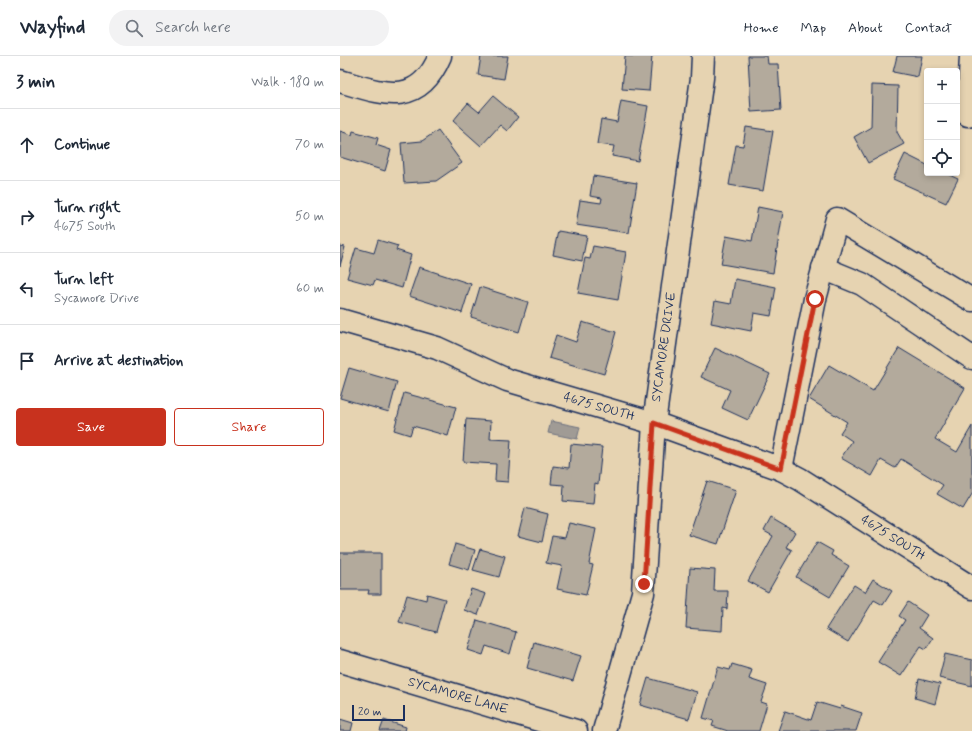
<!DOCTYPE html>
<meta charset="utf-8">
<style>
:root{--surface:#fff;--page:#f2f2f3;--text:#1f2937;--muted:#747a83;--line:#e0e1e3;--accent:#c8321e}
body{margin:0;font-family:Mynerve,sans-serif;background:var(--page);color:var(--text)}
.controls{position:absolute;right:12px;top:12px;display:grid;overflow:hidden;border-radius:4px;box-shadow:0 2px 6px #0003}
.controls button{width:36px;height:36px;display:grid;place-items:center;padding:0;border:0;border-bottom:1px solid var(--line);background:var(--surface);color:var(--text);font:20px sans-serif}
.scale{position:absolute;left:12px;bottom:10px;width:53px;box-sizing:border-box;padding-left:4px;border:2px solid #1b2f5e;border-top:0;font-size:11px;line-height:14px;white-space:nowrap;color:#1b2f5e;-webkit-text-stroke:3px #e6d3b1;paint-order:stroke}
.stop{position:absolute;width:12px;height:12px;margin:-9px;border:3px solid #c8321e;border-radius:50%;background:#fff}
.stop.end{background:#c8321e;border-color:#fff;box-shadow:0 1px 4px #0008}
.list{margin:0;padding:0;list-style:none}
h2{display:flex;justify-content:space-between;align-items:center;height:52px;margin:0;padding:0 16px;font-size:17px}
h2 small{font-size:13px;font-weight:400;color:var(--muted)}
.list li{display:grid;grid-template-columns:26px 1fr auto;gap:12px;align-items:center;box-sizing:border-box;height:72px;padding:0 16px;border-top:1px solid var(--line)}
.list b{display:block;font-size:15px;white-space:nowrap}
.list p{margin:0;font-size:13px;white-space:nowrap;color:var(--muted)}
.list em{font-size:13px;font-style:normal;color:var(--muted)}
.actions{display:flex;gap:8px;padding:12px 16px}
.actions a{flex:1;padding:9px 0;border:1px solid var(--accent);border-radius:4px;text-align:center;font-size:14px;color:var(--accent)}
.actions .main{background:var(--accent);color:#fff}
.icon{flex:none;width:22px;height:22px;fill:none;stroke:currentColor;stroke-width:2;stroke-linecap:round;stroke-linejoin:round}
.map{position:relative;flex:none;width:632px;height:675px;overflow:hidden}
header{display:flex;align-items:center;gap:24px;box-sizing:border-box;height:56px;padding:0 20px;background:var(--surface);border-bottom:1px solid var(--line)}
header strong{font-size:19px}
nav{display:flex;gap:22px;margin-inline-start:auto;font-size:14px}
.search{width:280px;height:36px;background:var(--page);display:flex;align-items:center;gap:10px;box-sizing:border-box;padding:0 14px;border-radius:22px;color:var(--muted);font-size:15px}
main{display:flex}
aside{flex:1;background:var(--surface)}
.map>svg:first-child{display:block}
.water{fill:#a09b95;stroke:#6b707f}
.building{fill:#b3aa9c;stroke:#1b2f5e}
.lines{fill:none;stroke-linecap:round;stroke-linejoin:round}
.minor-casing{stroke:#1b2f5e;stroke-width:25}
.minor{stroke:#e6d3b1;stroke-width:22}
.route{stroke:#c8321e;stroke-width:5}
.labels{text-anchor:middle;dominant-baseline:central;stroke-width:4;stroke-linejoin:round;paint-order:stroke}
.street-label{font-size:13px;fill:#1b2f5e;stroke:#e6d3b1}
</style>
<header>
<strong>Wayfind</strong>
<div class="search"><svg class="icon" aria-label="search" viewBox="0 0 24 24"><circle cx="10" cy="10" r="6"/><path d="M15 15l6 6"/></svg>Search here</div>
<nav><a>Home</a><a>Map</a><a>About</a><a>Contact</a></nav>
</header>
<main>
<aside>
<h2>3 min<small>Walk · 180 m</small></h2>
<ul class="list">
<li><svg class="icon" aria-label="ahead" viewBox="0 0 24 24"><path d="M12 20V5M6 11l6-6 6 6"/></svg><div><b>Continue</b></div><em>70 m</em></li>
<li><svg class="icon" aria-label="right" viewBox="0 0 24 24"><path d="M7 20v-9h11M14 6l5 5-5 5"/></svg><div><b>Turn right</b><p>4675 South</p></div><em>50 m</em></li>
<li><svg class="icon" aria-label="left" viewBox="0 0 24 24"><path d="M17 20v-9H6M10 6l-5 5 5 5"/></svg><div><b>Turn left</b><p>Sycamore Drive</p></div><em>60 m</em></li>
<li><svg class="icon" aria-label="arrive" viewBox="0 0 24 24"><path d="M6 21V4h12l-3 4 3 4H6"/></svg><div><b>Arrive at destination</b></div></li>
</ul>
<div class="actions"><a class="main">Save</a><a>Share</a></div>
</aside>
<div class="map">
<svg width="632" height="675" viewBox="0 0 632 675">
<rect width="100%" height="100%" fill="#e6d3b1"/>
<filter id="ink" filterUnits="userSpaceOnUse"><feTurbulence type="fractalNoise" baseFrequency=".025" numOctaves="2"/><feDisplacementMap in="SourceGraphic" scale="8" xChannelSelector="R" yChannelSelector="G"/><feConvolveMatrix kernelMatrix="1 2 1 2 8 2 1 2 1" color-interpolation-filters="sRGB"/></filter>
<g filter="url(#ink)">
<polygon class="water" points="211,365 240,371 237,383 208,377"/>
<g class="building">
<polygon points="141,0 168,0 164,23 138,19"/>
<polygon points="285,0 312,0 309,35 282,33"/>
<polygon points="408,0 427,0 428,8 438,8 441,54 411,56"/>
<polygon points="557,0 582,0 578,21 553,16"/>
<polygon points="532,29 558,30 557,76 564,88 528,107 514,81 531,71"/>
<polygon points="153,40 178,61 167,75 160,69 141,90 113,65 128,47 139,56"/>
<polygon points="281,45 308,50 298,105 272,100 274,90 257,88 261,63 277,66"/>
<polygon points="406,71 433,75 423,135 389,129 396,89 403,90"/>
<polygon points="98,74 122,107 96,125 64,127 61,87 82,85"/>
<polygon points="0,75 12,79 13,75 38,82 36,89 51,94 45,115 0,101"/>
<polygon points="565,98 587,109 587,117 605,117 618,123 606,147 553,123"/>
<polygon points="253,120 297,127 289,177 236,169 240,144 261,147 262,142 250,140"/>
<polygon points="418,151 443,156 433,217 381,208 386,180 412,185"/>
<polygon points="218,175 247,180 242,205 213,199"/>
<polygon points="38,184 58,190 56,194 71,199 62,232 35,224 33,229 7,222 16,192 34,197"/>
<polygon points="0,190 5,191 0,210"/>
<polygon points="253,190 286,196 278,244 238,237 245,202 250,203"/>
<polygon points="79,211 131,228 122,257 69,240"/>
<polygon points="395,223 436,231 431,260 414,257 411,275 371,267 375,245 391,248"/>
<polygon points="140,231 188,246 179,276 131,261"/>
<polygon points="242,266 276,276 264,318 209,302 216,279 236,286"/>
<polygon points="375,292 430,318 408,364 382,352 390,334 361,321"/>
<polygon points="559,292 625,332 595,383 617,396 632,370 632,438 623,453 597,438 603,429 561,403 555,412 541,404 532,420 501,402 512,385 500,377 507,366 469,343 489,309 533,335"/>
<polygon points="9,312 57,326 49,356 0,342"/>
<polygon points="64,337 116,351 108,380 73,370 70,379 54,374"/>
<polygon points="126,363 151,365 150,383 171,384 168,426 155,425 156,408 123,406"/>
<polygon points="231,388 262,391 258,428 255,427 253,448 223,445 224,429 211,428 213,410 229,412"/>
<polygon points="367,425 396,434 378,488 349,479"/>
<polygon points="185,452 208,458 202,486 178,480"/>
<polygon points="431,462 455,476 446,491 452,494 428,536 408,525 433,480 424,475"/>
<polygon points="229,467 256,473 249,508 253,509 246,539 217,533 222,510 206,507 212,480 225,482"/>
<polygon points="477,486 493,495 491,499 509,510 490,541 456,521"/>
<polygon points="115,488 135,494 129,514 109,508"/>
<polygon points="140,493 165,500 159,521 133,514"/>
<polygon points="0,497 41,497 41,538 28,538 29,534 0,534"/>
<polygon points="350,512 375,514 374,535 388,535 387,553 383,552 382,575 346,572"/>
<polygon points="533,523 552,535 543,549 534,544 508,586 486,573 514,529 525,536"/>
<polygon points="131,533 146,538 138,559 124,554"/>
<polygon points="87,538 105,543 96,576 59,566 67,539 86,544"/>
<polygon points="568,546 587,559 579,572 593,582 586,593 581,590 561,620 538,606 565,564 559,560"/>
<polygon points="137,564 176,576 170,598 146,590 143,599 128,594"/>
<polygon points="194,586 241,600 233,625 187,612"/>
<polygon points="605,598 632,604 632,630 599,622"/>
<polygon points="392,608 412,614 409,623 427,629 421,646 427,648 419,675 388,675 372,670 374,665 363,662 378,611 390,614"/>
<polygon points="308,622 357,636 349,663 300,649"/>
<polygon points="579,623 600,628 595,648 575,642"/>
<polygon points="477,646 500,653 501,650 522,657 516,675 438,675 445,655 471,664"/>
<polygon points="0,663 13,667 11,675 0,675"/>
<polygon points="44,664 66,671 65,675 40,675"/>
</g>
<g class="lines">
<g class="minor-casing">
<g id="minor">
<path d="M0 25C44 38 78 52 100 0"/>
<polyline points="628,59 631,0"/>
<polyline points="483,212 522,228 632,302"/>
<polyline points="0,264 97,292 167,324 314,367 441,413 460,423 632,532"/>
<polyline points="441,413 475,243 497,163 632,244"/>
<polyline points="0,605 236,675"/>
<polyline points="264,675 303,537 314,367 362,22 363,0"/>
</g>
</g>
<use href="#minor" class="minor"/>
</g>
</g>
<g class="lines" filter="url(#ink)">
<polyline class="route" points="304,528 314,367 441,413 475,243"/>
</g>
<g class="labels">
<g class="street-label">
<text transform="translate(324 291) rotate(-82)">SYCAMORE DRIVE</text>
<text transform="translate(259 351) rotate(16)">4675 SOUTH</text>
<text transform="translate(553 482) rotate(32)">4675 SOUTH</text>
<text transform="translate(118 640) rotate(16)">SYCAMORE LANE</text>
</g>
</g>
</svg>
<div class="controls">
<button>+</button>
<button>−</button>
<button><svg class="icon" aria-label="locate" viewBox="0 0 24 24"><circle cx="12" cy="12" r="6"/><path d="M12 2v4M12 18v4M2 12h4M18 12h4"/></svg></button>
</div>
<div class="scale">20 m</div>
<div class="stop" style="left:475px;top:243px"></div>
<div class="stop end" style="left:304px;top:528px"></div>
</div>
</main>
